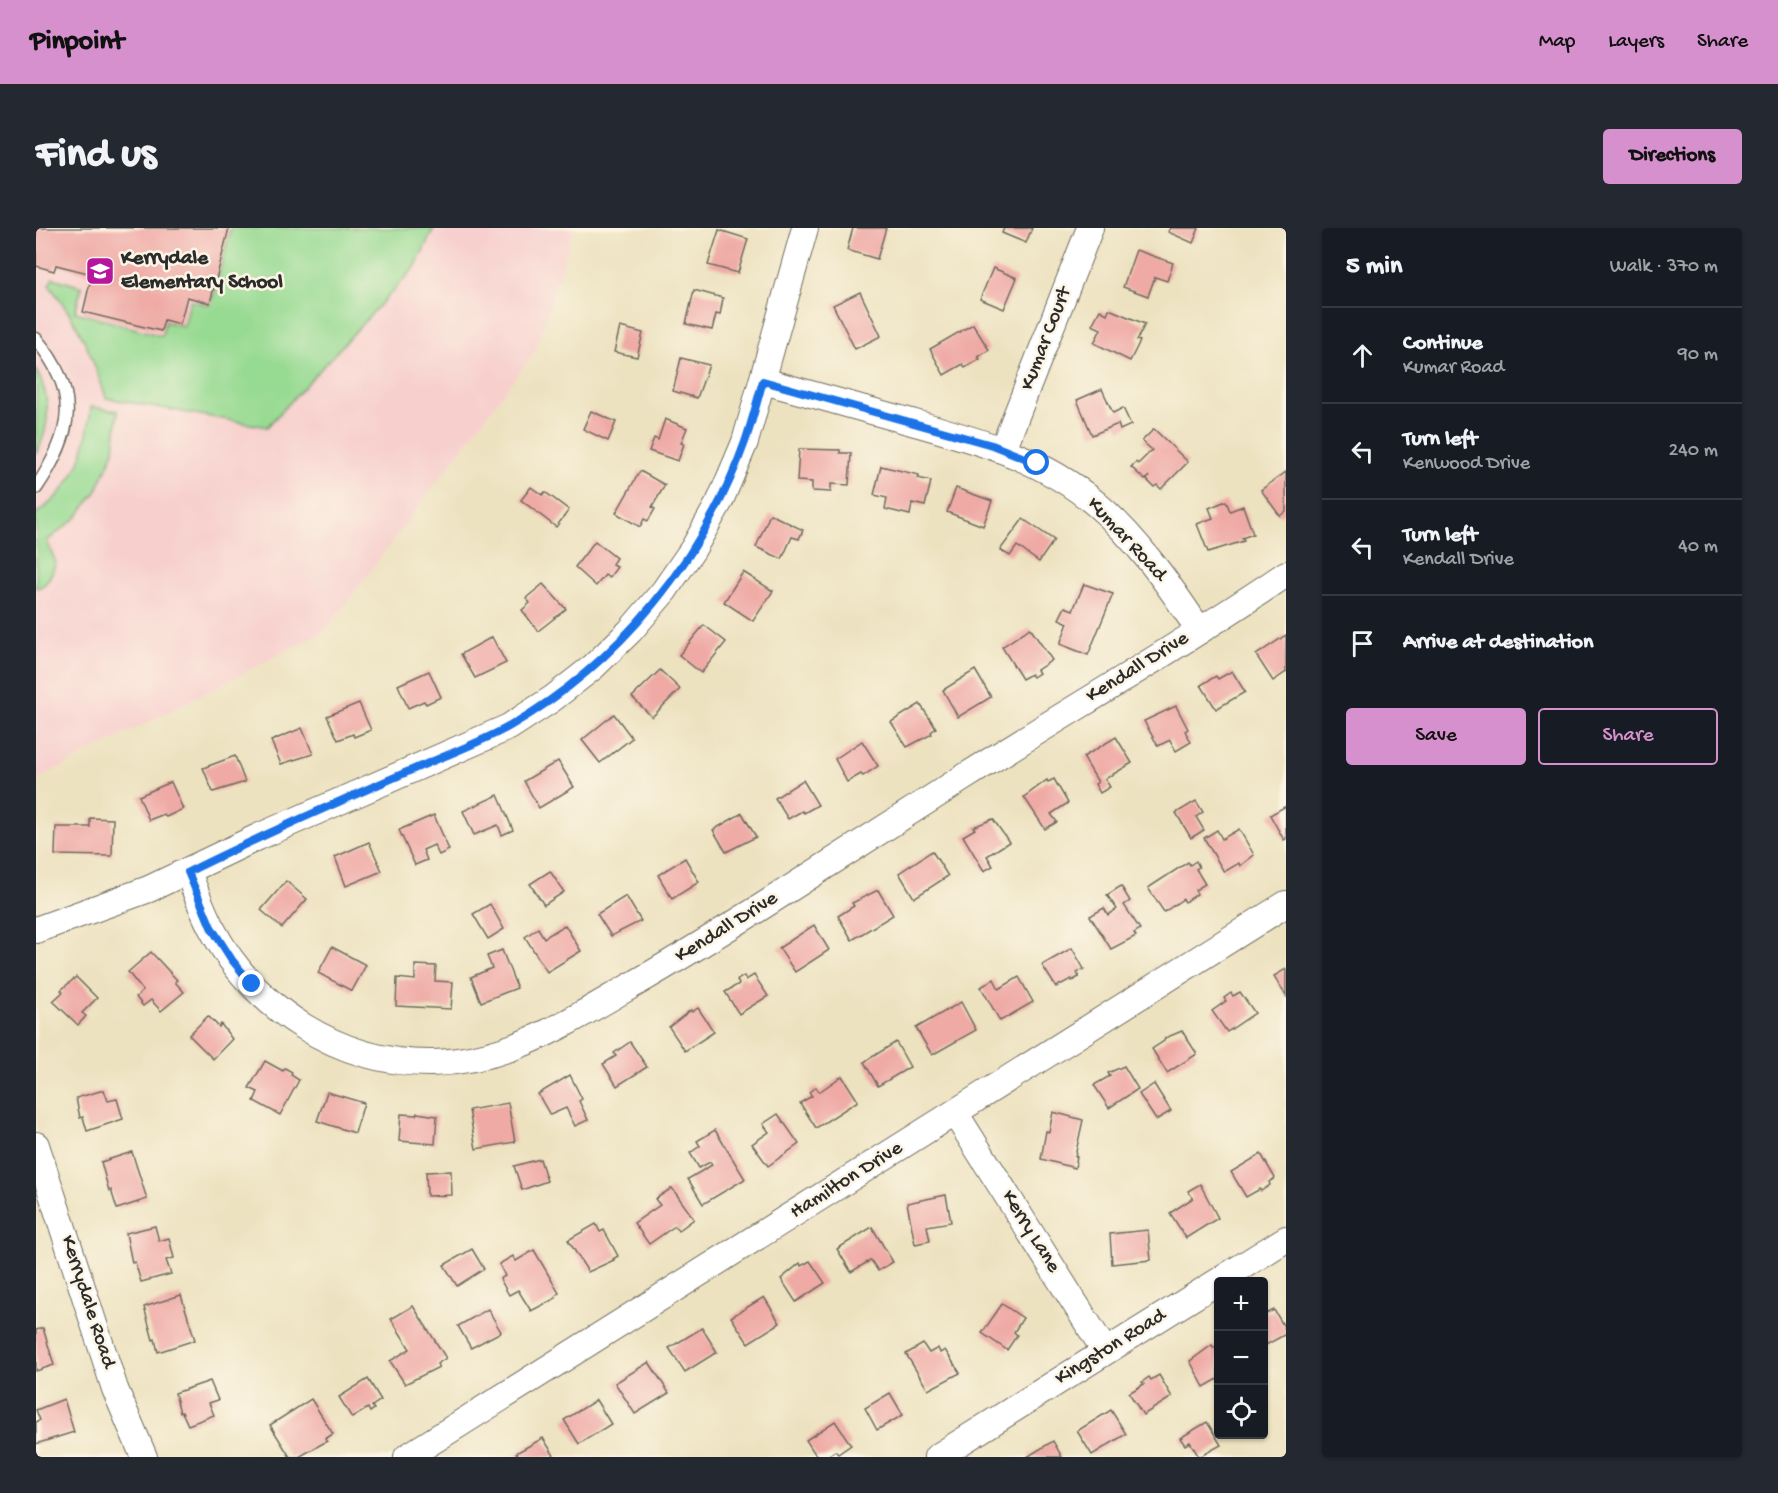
<!DOCTYPE html>
<meta charset="utf-8">
<style>
:root{--surface:#171b24;--page:#242831;--text:#f1f3f6;--muted:#9ea1a6;--line:#363941;--accent:#d690ce}
body{margin:0;font-family:"Gochi Hand",sans-serif;background:var(--page);color:var(--text)}
.controls{position:absolute;right:18px;bottom:18px;display:grid;overflow:hidden;border-radius:6px;box-shadow:0 2px 4px #0004}
.controls button{width:54px;height:54px;display:grid;place-items:center;padding:0;border:0;border-bottom:2px solid var(--line);background:var(--surface);color:var(--text);font:30px sans-serif}
.stop{position:absolute;width:18px;height:18px;margin:-14px;border:4px solid #1a73e8;border-radius:50%;background:#fff}
.stop.end{background:#1a73e8;border-color:#fff;box-shadow:0 2px 6px #0008}
.list{margin:0;padding:0;list-style:none}
h2{display:flex;justify-content:space-between;align-items:center;height:78px;margin:0;padding:0 24px;font-size:26px}
h2 small{font-size:20px;font-weight:400;color:var(--muted)}
.list li{display:grid;grid-template-columns:39px 1fr auto;gap:18px;align-items:center;box-sizing:border-box;height:96px;padding:0 24px;border-top:2px solid var(--line)}
.list b{display:block;font-size:22px;white-space:nowrap}
.list p{margin:0;font-size:20px;white-space:nowrap;color:var(--muted)}
.list em{font-size:20px;font-style:normal;color:var(--muted)}
.actions{display:flex;gap:12px;padding:18px 24px}
.actions a{flex:1;padding:14px 0;border:2px solid var(--accent);border-radius:6px;text-align:center;font-size:21px;color:var(--accent)}
.actions .main{background:var(--accent);color:#111}
.icon{flex:none;width:33px;height:33px;fill:none;stroke:currentColor;stroke-width:2;stroke-linecap:round;stroke-linejoin:round}
.map{position:relative;flex:none;width:1250px;height:1229px;overflow:hidden;border-radius:6px}
header{display:flex;align-items:center;gap:36px;box-sizing:border-box;height:84px;padding:0 30px;background:var(--accent);color:#111}
header strong{font-size:28px}
nav{display:flex;gap:33px;margin-inline-start:auto;font-size:21px}
.intro{display:flex;align-items:center;justify-content:space-between;box-sizing:border-box;height:144px;padding:0 36px}
h1{margin:0;font-size:42px}
.button{padding:15px 27px;border-radius:6px;background:var(--accent);color:#111;font-size:21px;font-weight:700}
main{display:flex;gap:36px;padding:0 36px}
aside{flex:1;background:var(--surface);border-radius:6px;box-shadow:0 2px 4px #0004}
.map>svg:first-child{display:block}
.built{fill:#f7d0ce}
.green{fill:#97da92;stroke:#61825e;stroke-width:1.5}
.building{fill:#efaaa6}
.lines{fill:none;stroke-linecap:round;stroke-linejoin:round}
.service-casing{stroke:#6f6b5f;stroke-width:15}
.minor-casing{stroke:#6f6b5f;stroke-width:28}
.service{stroke:#fff;stroke-width:12}
.minor{stroke:#fff;stroke-width:26}
.route{stroke:#1a73e8;stroke-width:8}
.labels{text-anchor:middle;dominant-baseline:central;stroke-width:5;stroke-linejoin:round;paint-order:stroke}
.poi-label{font-size:21px;font-weight:bold;fill:#2b2b2b;stroke:#fcf5e5;text-anchor:start}
.street-label{font-size:21px;fill:#2b2b2b;stroke:#fcf5e5}
</style>
<header>
<strong>Pinpoint</strong>
<nav><a>Map</a><a>Layers</a><a>Share</a></nav>
</header>
<div class="intro"><h1>Find us</h1><a class="button">Directions</a></div>
<main>
<div class="map">
<svg width="1250" height="1229" viewBox="0 0 1250 1229">
<rect width="100%" height="100%" fill="#fcf5e5"/>
<filter id="ink" filterUnits="userSpaceOnUse"><feTurbulence type="fractalNoise" baseFrequency=".0167" numOctaves="2"/><feDisplacementMap in="SourceGraphic" scale="12" xChannelSelector="R" yChannelSelector="G"/><feConvolveMatrix kernelMatrix="1 2 1 2 8 2 1 2 1" color-interpolation-filters="sRGB"/></filter>
<filter id="wash" filterUnits="userSpaceOnUse"><feTurbulence type="fractalNoise" baseFrequency=".008" numOctaves="4" result="noise"/><feDisplacementMap in="SourceGraphic" scale="24" xChannelSelector="R" yChannelSelector="G"/><feGaussianBlur stdDeviation="1.35" result="paint"/><feColorMatrix in="noise" values="0 0 0 0 0 0 0 0 0 0 0 0 0 0 0 0 0 1.4 0 .05"/><feComposite in="paint" operator="in"/></filter>
<g filter="url(#wash)">
<rect width="100%" height="100%" fill="#ede2c0"/>
<polygon class="built" points="0,0 538,0 499,123 289,403 0,552"/>
<g class="green">
<path d="M195 0H398L379 39 231 199 70 170C55 124 43 95 13 57L17 50 46 59 39 84 126 108 129 94 148 98 154 73 175 77Z"/>
<path d="M0 141C15 169 15 198 0 226Z"/>
<path d="M55 179 82 183 78 223 60 264 41 289 11 313 20 335C15 346 12 358 0 360V286C40 258 50 226 55 179Z"/>
</g>
<g id="blocks">
<g class="building">
<polygon points="0,0 193,0 174,75 151,69 144,96 128,92 125,103 47,84 56,46 20,37 18,43 0,38"/>
<polygon points="817,0 850,0 841,31 811,22"/>
<polygon points="968,0 996,0 990,15 966,5"/>
<polygon points="1134,0 1163,0 1157,15 1132,4"/>
<polygon points="683,2 712,11 702,45 672,37"/>
<polygon points="1100,22 1137,35 1131,53 1119,49 1112,68 1087,59"/>
<polygon points="957,40 981,50 968,81 944,71"/>
<polygon points="658,62 687,70 684,87 680,86 676,102 650,96"/>
<polygon points="824,64 845,108 819,121 797,77"/>
<polygon points="1073,81 1109,96 1101,112 1104,113 1094,133 1058,115 1065,101 1056,97 1064,82 1071,86"/>
<polygon points="937,96 953,122 942,129 944,131 929,140 927,136 908,147 894,121"/>
<polygon points="584,99 607,105 601,129 578,124"/>
<polygon points="645,130 673,137 661,170 637,163"/>
<polygon points="1066,161 1077,185 1087,180 1095,197 1084,202 1082,196 1056,207 1041,172"/>
<polygon points="555,183 580,194 572,213 547,201"/>
<polygon points="629,191 651,200 645,215 648,216 642,233 613,223 618,210 622,212"/>
<polygon points="1118,201 1152,234 1125,261 1121,257 1118,259 1111,252 1113,248 1109,252 1095,239 1100,234 1102,236 1116,222 1106,213"/>
<polygon points="763,221 804,222 804,225 815,225 813,257 795,256 795,264 776,263 776,254 761,253"/>
<polygon points="845,238 883,247 882,250 895,253 889,278 876,275 874,287 849,281 851,270 838,267"/>
<polygon points="604,243 629,257 616,279 619,281 612,293 608,291 604,299 580,285"/>
<polygon points="1250,244 1250,283 1244,288 1225,262"/>
<polygon points="495,259 506,267 509,264 533,282 520,299 485,272"/>
<polygon points="920,260 956,273 947,298 911,284"/>
<polygon points="1190,273 1194,283 1207,278 1217,306 1206,310 1208,313 1172,324 1161,296 1177,290 1173,280"/>
<polygon points="734,286 767,302 763,311 756,309 746,331 720,319"/>
<polygon points="987,291 1018,312 1003,334 981,318 974,328 964,322"/>
<polygon points="559,313 580,330 576,336 581,339 573,350 569,347 560,358 539,339"/>
<polygon points="707,344 737,363 717,393 688,374"/>
<polygon points="507,356 530,381 502,403 486,382 494,375 490,370"/>
<polygon points="1048,356 1077,366 1052,427 1024,416 1032,395 1023,391 1029,379 1037,382"/>
<polygon points="668,397 690,414 665,445 643,427"/>
<polygon points="994,400 1016,432 1001,442 1003,445 997,449 995,446 986,451 966,419"/>
<polygon points="1250,407 1250,444 1237,453 1220,427"/>
<polygon points="456,409 470,435 439,450 425,426"/>
<polygon points="624,442 644,461 616,489 596,469"/>
<polygon points="939,442 955,469 922,489 907,462"/>
<polygon points="393,443 405,469 390,476 388,473 372,480 362,457"/>
<polygon points="1196,443 1209,464 1180,481 1165,457 1180,448 1182,451"/>
<polygon points="323,475 335,502 318,509 317,506 302,512 291,488"/>
<polygon points="884,476 900,500 895,504 896,506 871,519 855,494"/>
<polygon points="1140,478 1152,501 1149,503 1155,514 1140,523 1134,512 1122,518 1108,493"/>
<polygon points="578,486 596,510 564,535 546,512"/>
<polygon points="266,500 277,526 245,536 235,513"/>
<polygon points="1080,509 1096,535 1069,551 1074,559 1064,565 1059,556 1062,554 1047,529"/>
<polygon points="826,513 842,538 827,548 825,546 811,554 799,531"/>
<polygon points="199,528 209,554 177,564 167,540"/>
<polygon points="522,533 538,559 503,580 488,553"/>
<polygon points="1018,551 1032,575 1015,586 1021,594 1009,601 988,569 1011,552 1012,554"/>
<polygon points="767,552 782,577 768,585 766,583 752,591 739,570"/>
<polygon points="135,554 147,581 130,589 128,586 113,592 103,568"/>
<polygon points="462,567 477,602 466,607 462,597 438,607 427,583"/>
<polygon points="1160,573 1167,584 1160,589 1168,602 1155,610 1140,585"/>
<polygon points="1250,578 1250,611 1248,612 1234,587"/>
<polygon points="706,585 720,609 690,624 677,602"/>
<polygon points="398,587 413,622 403,627 398,617 387,622 391,632 379,637 363,602"/>
<polygon points="54,590 77,591 76,628 19,627 20,599 54,599"/>
<polygon points="957,591 973,614 951,628 957,638 948,643 927,608 939,601 937,599"/>
<polygon points="1203,601 1218,627 1204,638 1203,635 1188,644 1168,610 1181,602 1186,611"/>
<polygon points="333,614 346,643 310,658 299,629"/>
<polygon points="896,623 912,648 878,670 863,645"/>
<polygon points="649,630 663,654 636,671 622,647"/>
<polygon points="1160,633 1163,639 1160,641 1169,656 1159,662 1161,666 1149,674 1147,671 1128,684 1112,660 1152,634 1154,637"/>
<polygon points="514,643 528,664 508,677 494,656"/>
<polygon points="250,653 271,671 246,700 225,682"/>
<polygon points="1085,658 1094,673 1088,677 1104,701 1098,705 1100,708 1075,721 1054,688 1068,680 1072,687 1081,681 1071,667"/>
<polygon points="842,662 857,687 816,712 802,688 818,678 816,675"/>
<polygon points="590,668 605,693 575,708 561,686"/>
<polygon points="454,676 468,701 452,711 437,686"/>
<polygon points="529,697 545,723 511,744 489,709 502,700 508,710"/>
<polygon points="778,697 793,722 759,744 743,720"/>
<polygon points="296,719 330,737 316,763 282,745"/>
<polygon points="1036,720 1048,741 1041,745 1043,749 1036,753 1035,751 1020,759 1006,737"/>
<polygon points="466,722 481,760 445,774 435,749 456,740 451,728"/>
<polygon points="115,724 141,752 139,754 148,764 125,783 115,772 107,778 100,769 107,763 92,744"/>
<polygon points="379,737 400,738 399,753 417,754 415,781 360,778 361,750 379,752"/>
<polygon points="1250,741 1250,768 1238,748"/>
<polygon points="718,747 732,768 703,786 689,764 703,756 701,752 708,748 710,752"/>
<polygon points="40,749 61,770 46,785 50,788 42,797 17,773 27,764 25,762"/>
<polygon points="983,749 997,774 964,793 945,759 958,751 963,761"/>
<polygon points="1204,764 1219,785 1191,804 1176,783 1190,773 1188,770 1195,765 1197,768"/>
<polygon points="925,774 940,802 896,827 880,800"/>
<polygon points="662,780 678,804 649,823 633,799 655,782 656,784"/>
<polygon points="172,788 183,799 185,796 196,811 177,831 153,807"/>
<polygon points="1146,803 1161,826 1131,845 1116,821 1128,813 1129,810"/>
<polygon points="594,814 611,839 581,858 567,836 580,828 578,825"/>
<polygon points="860,814 874,839 842,858 828,834"/>
<polygon points="229,833 247,843 249,840 256,844 255,847 263,852 244,887 218,873 222,864 213,860"/>
<polygon points="1088,838 1102,861 1073,880 1058,857 1074,848 1072,845"/>
<polygon points="534,847 546,871 543,873 552,892 539,898 530,880 514,887 502,866"/>
<polygon points="806,848 822,873 780,900 764,875 776,868 773,864 780,859 783,864"/>
<polygon points="1118,856 1135,883 1120,892 1103,866"/>
<polygon points="68,862 72,873 81,871 87,891 51,903 47,889 44,890 40,870"/>
<polygon points="291,864 328,875 319,905 281,893"/>
<polygon points="472,875 479,914 440,921 433,882"/>
<polygon points="1017,884 1047,892 1039,928 1041,929 1039,940 1005,931 1010,903 1013,904"/>
<polygon points="381,885 401,888 399,916 363,913 365,886 380,887"/>
<polygon points="742,886 763,916 732,938 716,916 733,904 727,896"/>
<polygon points="679,902 709,951 667,976 652,951 676,937 674,934 663,940 654,925 664,918 661,913"/>
<polygon points="96,924 111,971 81,981 75,962 73,963 65,934"/>
<polygon points="1225,926 1239,950 1233,954 1234,957 1225,963 1224,961 1210,969 1195,944"/>
<polygon points="504,931 511,953 486,962 478,938"/>
<polygon points="415,943 416,967 391,968 390,944"/>
<polygon points="1164,956 1182,990 1150,1010 1134,985 1157,970 1152,963"/>
<polygon points="636,960 658,991 642,1003 639,998 613,1016 598,995 624,977 619,971"/>
<polygon points="910,967 915,994 891,998 894,1013 879,1016 871,975"/>
<polygon points="560,996 564,1004 568,1002 582,1028 577,1031 578,1032 552,1044 532,1012"/>
<polygon points="119,998 123,1013 133,1010 138,1030 130,1032 135,1046 105,1054 99,1034 96,1035 90,1005"/>
<polygon points="836,999 857,1034 842,1043 835,1032 815,1044 801,1021"/>
<polygon points="1112,1002 1115,1032 1076,1036 1074,1006"/>
<polygon points="436,1021 448,1041 421,1058 408,1037"/>
<polygon points="498,1022 523,1065 519,1068 520,1070 495,1083 482,1062 473,1067 464,1051 469,1048 463,1036 477,1028 480,1033"/>
<polygon points="774,1033 789,1055 760,1074 745,1051 764,1035 765,1038"/>
<polygon points="145,1067 159,1112 122,1124 119,1111 117,1112 108,1079"/>
<polygon points="728,1069 744,1095 712,1115 695,1089"/>
<polygon points="966,1076 987,1090 978,1104 981,1107 971,1122 946,1105"/>
<polygon points="377,1078 410,1130 401,1136 403,1139 369,1156 354,1133 374,1121 355,1091"/>
<polygon points="452,1081 465,1104 435,1120 422,1098"/>
<polygon points="1228,1082 1230,1086 1238,1082 1250,1102 1250,1106 1228,1118"/>
<polygon points="7,1100 18,1137 0,1143 0,1102"/>
<polygon points="666,1100 681,1124 649,1144 633,1120"/>
<polygon points="887,1116 893,1125 902,1120 904,1125 909,1122 924,1145 892,1162 870,1126"/>
<polygon points="1176,1117 1177,1120 1182,1117 1182,1151 1168,1159 1154,1133"/>
<polygon points="613,1134 633,1165 599,1186 579,1155"/>
<polygon points="1123,1147 1136,1169 1107,1187 1093,1165 1108,1156 1106,1154 1113,1149 1115,1152"/>
<polygon points="332,1151 345,1172 336,1178 338,1181 334,1184 332,1180 316,1190 303,1169"/>
<polygon points="174,1153 182,1172 173,1175 178,1187 152,1197 146,1184 144,1185 139,1165"/>
<polygon points="854,1165 867,1187 841,1202 829,1180"/>
<polygon points="28,1171 38,1204 0,1216 0,1194 4,1192 0,1182"/>
<polygon points="275,1171 297,1206 289,1211 291,1213 263,1229 254,1229 234,1197"/>
<polygon points="560,1172 575,1196 543,1216 528,1192"/>
<polygon points="1075,1182 1090,1206 1056,1227 1041,1203"/>
<polygon points="799,1193 815,1217 802,1226 799,1223 790,1229 781,1229 770,1212"/>
<polygon points="1171,1194 1185,1217 1163,1229 1154,1214 1149,1217 1144,1210"/>
<polygon points="507,1210 519,1229 479,1229 482,1227 480,1225"/>
<polygon points="1017,1213 1026,1229 991,1229"/>
</g>
</g>
</g>
<g filter="url(#ink)">
<use href="#blocks" fill-opacity="0" stroke="#6f6b5f" stroke-width="1.5"/>
<g class="lines">
<g class="service-casing">
<path id="service" d="M0 111C45 165 37 205 0 260"/>
</g>
<g class="minor-casing">
<g id="minor">
<path d="M727 153C776 166 824 180 872 193 939 212 1005 229 1059 275 1100 309 1134 358 1163 402"/>
<polyline points="967,221 1054,0"/>
<path d="M152 644C159 662 166 682 175 699 217 780 303 836 396 835 470 833 524 799 586 763 632 737 677 709 722 681 792 637 861 592 930 548 1036 481 1146 417 1250 346"/>
<polyline points="0,702 113,661 222,609 473,499 516,471 557,439 594,403 628,363 657,321 684,273 709,214 769,0"/>
<polyline points="919,885 1069,1123"/>
<polyline points="0,917 79,1161 108,1229"/>
<polyline points="371,1229 1250,676"/>
<polyline points="901,1229 1250,1011"/>
</g>
</g>
<use href="#service" class="service"/>
<use href="#minor" class="minor"/>
</g>
</g>
<g class="lines" filter="url(#ink)">
<path class="route" d="M216 756 196 732 175 699 152 644C224 608 297 576 371 544 403 530 444 515 474 498 583 435 667 332 709 214 716 194 721 173 727 153L956 217 1001 235"/>
</g>
<defs>
<g id="school-square" transform="scale(1.5)"><rect x="-9" y="-9" width="18" height="18" rx="4" fill="#b5179e" stroke="#fcf5e5"/><path d="M0-5L7-2L0 1L-7-2ZM-4 1L0 2.5L4 1V4Q0 6-4 4Z" fill="#fff"/></g>
</defs>
<g fill-rule="evenodd">
<use href="#school-square" x="64" y="43"/>
</g>
<g class="labels">
<g class="poi-label">
<text x="85" y="31">Kerrydale<tspan x="85" dy="24">Elementary School</tspan></text>
</g>
<g class="street-label">
<text transform="translate(1011 111) rotate(-69)">Kumar Court</text>
<text transform="translate(1090 312) rotate(47)">Kumar Road</text>
<text transform="translate(1102 440) rotate(-32)">Kendall Drive</text>
<text transform="translate(691 700) rotate(-32)">Kendall Drive</text>
<text transform="translate(811 953) rotate(-32)">Hamilton Drive</text>
<text transform="translate(994 1004) rotate(58)">Kerry Lane</text>
<text transform="translate(51 1074) rotate(72)">Kerrydale Road</text>
<text transform="translate(1075 1120) rotate(-32)">Kingston Road</text>
</g>
</g>
</svg>
<div class="controls">
<button>+</button>
<button>−</button>
<button><svg class="icon" aria-label="locate" viewBox="0 0 24 24"><circle cx="12" cy="12" r="6"/><path d="M12 2v4M12 18v4M2 12h4M18 12h4"/></svg></button>
</div>
<div class="stop" style="left:1001px;top:235px"></div>
<div class="stop end" style="left:216px;top:756px"></div>
</div>
<aside>
<h2>5 min<small>Walk · 370 m</small></h2>
<ul class="list">
<li><svg class="icon" aria-label="ahead" viewBox="0 0 24 24"><path d="M12 20V5M6 11l6-6 6 6"/></svg><div><b>Continue</b><p>Kumar Road</p></div><em>90 m</em></li>
<li><svg class="icon" aria-label="left" viewBox="0 0 24 24"><path d="M17 20v-9H6M10 6l-5 5 5 5"/></svg><div><b>Turn left</b><p>Kenwood Drive</p></div><em>240 m</em></li>
<li><svg class="icon" aria-label="left" viewBox="0 0 24 24"><path d="M17 20v-9H6M10 6l-5 5 5 5"/></svg><div><b>Turn left</b><p>Kendall Drive</p></div><em>40 m</em></li>
<li><svg class="icon" aria-label="arrive" viewBox="0 0 24 24"><path d="M6 21V4h12l-3 4 3 4H6"/></svg><div><b>Arrive at destination</b></div></li>
</ul>
<div class="actions"><a class="main">Save</a><a>Share</a></div>
</aside>
</main>
